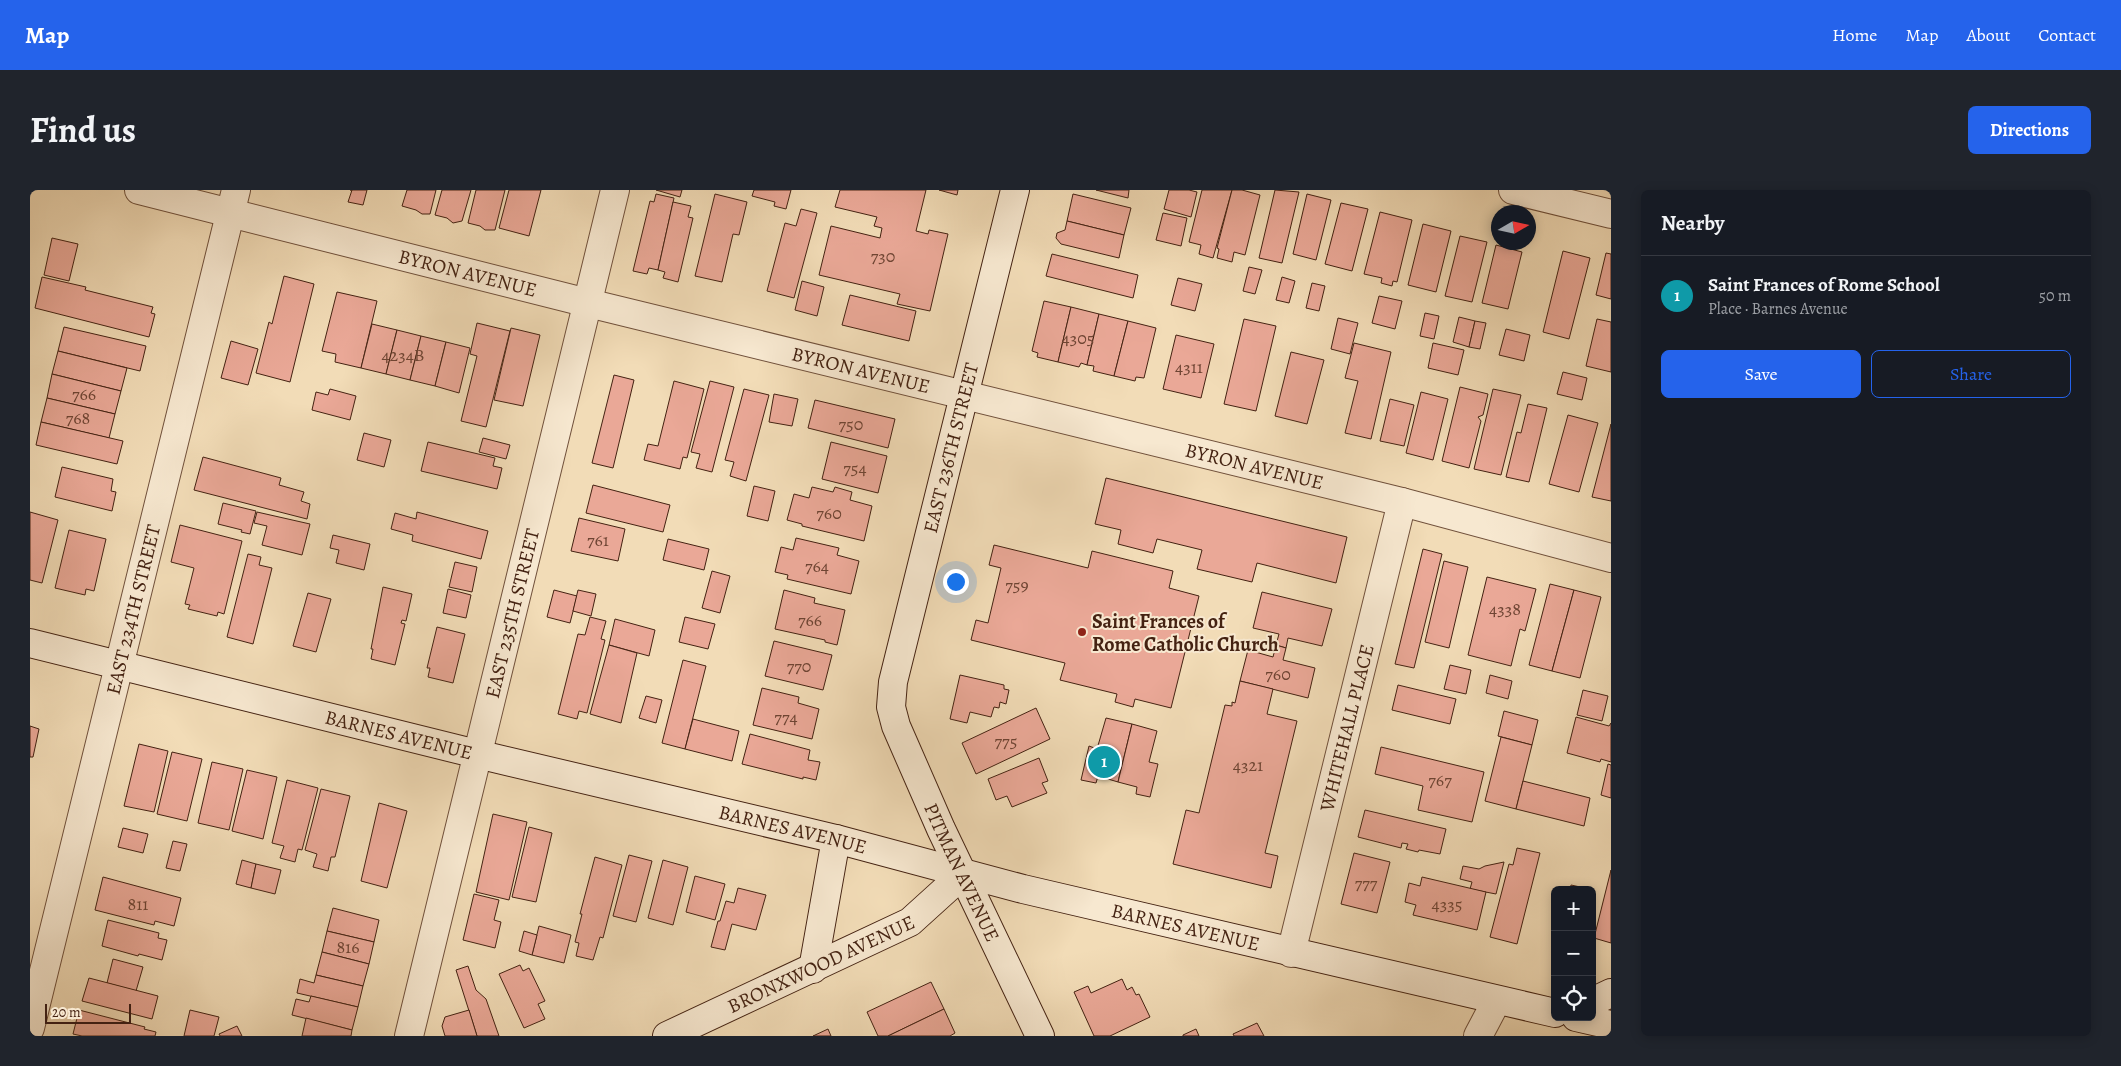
<!DOCTYPE html>
<meta charset="utf-8">
<style>
:root{--surface:#171b24;--page:#20242c;--text:#f1f3f6;--muted:#9ea1a6;--line:#363941;--accent:#2563eb}
body{margin:0;font-family:Alegreya,serif;background:var(--page);color:var(--text)}
.controls{position:absolute;right:15px;bottom:15px;display:grid;overflow:hidden;border-radius:8px;box-shadow:0 2px 12px #0003}
.controls button{width:45px;height:45px;display:grid;place-items:center;padding:0;border:0;border-bottom:1px solid var(--line);background:var(--surface);color:var(--text);font:25px sans-serif}
.compass{position:absolute;left:1461px;top:15px;width:45px;height:45px;border-radius:50%;background:var(--surface);box-shadow:0 2px 12px #0003;rotate:81deg}
.scale{position:absolute;left:15px;bottom:12px;width:86px;box-sizing:border-box;padding-left:5px;border:2px solid #442212;border-top:0;font-size:14px;line-height:18px;white-space:nowrap;color:#442212;-webkit-text-stroke:4px #f7e8d0;paint-order:stroke}
.you{position:absolute;left:925px;top:391px;width:18px;height:18px;margin:-12px;border:4px solid #fff;border-radius:50%;background:#1a73e8;box-shadow:0 0 0 8px #1a73e833}
.badge{display:grid;place-items:center;width:32px;height:32px;border-radius:50%;background:var(--accent);color:#fff;font-size:16px;font-weight:700}
.pin{position:absolute;translate:-50% -50%;border:2px solid #fff;box-shadow:0 1px 5px #0006}
.list{margin:0;padding:0;list-style:none}
h2{display:flex;justify-content:space-between;align-items:center;height:65px;margin:0;padding:0 20px;font-size:21px}
h2 small{font-size:16px;font-weight:400;color:var(--muted)}
.list li{display:grid;grid-template-columns:32px 1fr auto;gap:15px;align-items:center;box-sizing:border-box;height:80px;padding:0 20px;border-top:1px solid var(--line)}
.list b{display:block;font-size:19px;white-space:nowrap}
.list p{margin:0;font-size:16px;white-space:nowrap;color:var(--muted)}
.list em{font-size:16px;font-style:normal;color:var(--muted)}
.actions{display:flex;gap:10px;padding:15px 20px}
.actions a{flex:1;padding:11px 0;border:1px solid var(--accent);border-radius:8px;text-align:center;font-size:18px;color:var(--accent)}
.actions .main{background:var(--accent);color:#fff}
.icon{flex:none;width:28px;height:28px;fill:none;stroke:currentColor;stroke-width:2;stroke-linecap:round;stroke-linejoin:round}
.map{position:relative;flex:none;width:1581px;height:846px;overflow:hidden;border-radius:8px}
header{display:flex;align-items:center;gap:30px;box-sizing:border-box;height:70px;padding:0 25px;background:var(--accent);color:#fff}
header strong{font-size:24px}
nav{display:flex;gap:28px;margin-inline-start:auto;font-size:18px}
.intro{display:flex;align-items:center;justify-content:space-between;box-sizing:border-box;height:120px;padding:0 30px}
h1{margin:0;font-size:35px}
.button{padding:12px 22px;border-radius:8px;background:var(--accent);color:#fff;font-size:18px;font-weight:700}
main{display:flex;gap:30px;padding:0 30px}
aside{flex:1;background:var(--surface);border-radius:8px;box-shadow:0 2px 12px #0003}
.map>svg:first-child{display:block}
.building{fill:#eaa897;stroke:#442212}
.lines{fill:none;stroke-linecap:round;stroke-linejoin:round}
.street-casing{stroke:#70503b;stroke-width:30}
.secondary-casing{stroke:#442212;stroke-width:30}
.street{stroke:#f7e8d0;stroke-width:28}
.secondary{stroke:#f7e8d0;stroke-width:28}
.poi-dot{fill:#8f2418;stroke:#f7e8d0;stroke-width:2}
.labels{text-anchor:middle;dominant-baseline:central;stroke-width:4;stroke-linejoin:round;paint-order:stroke}
.number-label{font-size:18px;fill:#6e4433}
.street-label{font-size:20px;fill:#442212;stroke:#f7e8d0}
.poi-label{font-size:20px;font-weight:bold;fill:#442212;stroke:#f7e8d0;text-anchor:start}
</style>
<header>
<strong>Map</strong>
<nav><a>Home</a><a>Map</a><a>About</a><a>Contact</a></nav>
</header>
<div class="intro"><h1>Find us</h1><a class="button">Directions</a></div>
<main>
<div class="map">
<svg width="1581" height="846" viewBox="0 0 1581 846">
<rect width="100%" height="100%" fill="#f2dcb7"/>
<filter id="stains"><feTurbulence type="fractalNoise" baseFrequency=".004" numOctaves="4"/><feColorMatrix values="0 0 0 0 .2 0 0 0 0 .09 0 0 0 0 .02 0 0 0 .5 -.17"/></filter>
<radialGradient id="worn" r=".72"><stop offset=".6" stop-color="#630" stop-opacity="0"/><stop offset="1" stop-color="#630" stop-opacity=".3"/></radialGradient>
<g class="building">
<polygon points="320,0 337,0 333,15 318,12 322,0"/>
<polygon points="377,0 406,0 400,24 392,24 386,20 372,16"/>
<polygon points="412,0 441,0 432,31 423,33 417,28 405,25"/>
<polygon points="446,0 475,0 465,40 455,40 450,36 438,33"/>
<polygon points="479,0 511,0 499,46 469,38"/>
<polygon points="626,0 652,0 650,7"/>
<polygon points="724,0 761,0 756,19 744,16 745,12 722,6"/>
<polygon points="810,0 896,0 886,41 898,44 899,40 918,44 900,121 867,114 870,104 789,85 801,36 850,48 852,38 844,36 847,27 805,17"/>
<polygon points="909,0 928,0 927,5"/>
<polygon points="1066,0 1099,0 1098,8"/>
<polygon points="1139,0 1159,0 1167,2 1161,27 1134,19"/>
<polygon points="1172,0 1202,0 1183,68 1169,64 1171,55 1159,52"/>
<polygon points="1202,0 1212,0 1230,5 1215,65 1204,62 1202,72 1187,68 1189,59 1187,58"/>
<polygon points="1245,0 1269,2 1252,73 1229,68"/>
<polygon points="626,4 644,8 628,80 619,78 617,84 603,81 620,11 624,12"/>
<polygon points="685,4 717,12 709,45 703,44 692,92 665,86"/>
<polygon points="1043,4 1101,18 1094,45 1037,31"/>
<polygon points="1277,4 1301,10 1286,70 1263,64"/>
<polygon points="643,12 661,16 658,27 663,28 648,92 633,88 635,82 628,80"/>
<polygon points="1311,13 1338,19 1322,81 1295,74"/>
<polygon points="771,19 787,23 764,108 737,101 755,33 766,36"/>
<polygon points="1350,22 1382,30 1367,92 1363,91 1362,96 1351,93 1352,88 1334,84"/>
<polygon points="1133,23 1157,28 1151,56 1126,50"/>
<polygon points="1037,31 1094,45 1089,68 1031,54 1026,48 1027,43 1035,40"/>
<polygon points="1393,34 1421,41 1406,102 1378,95"/>
<polygon points="1430,46 1457,52 1442,112 1415,106"/>
<polygon points="22,48 48,54 39,91 14,85"/>
<polygon points="1466,55 1492,62 1478,119 1452,113"/>
<polygon points="1533,61 1560,68 1539,149 1513,142"/>
<polygon points="1576,63 1581,64 1581,109 1566,105"/>
<polygon points="1022,64 1108,85 1103,108 1016,86"/>
<polygon points="1219,77 1232,80 1225,104 1213,101"/>
<polygon points="254,86 284,94 260,192 226,183 239,132 242,134"/>
<polygon points="12,87 56,97 55,100 123,117 121,123 125,124 119,147 5,118"/>
<polygon points="1252,87 1265,91 1259,113 1246,110"/>
<polygon points="1148,88 1172,94 1165,121 1141,115"/>
<polygon points="772,91 794,97 787,126 765,120"/>
<polygon points="1282,93 1295,96 1289,121 1276,118"/>
<polygon points="307,102 347,111 331,178 305,172 306,164 292,161"/>
<polygon points="820,105 886,121 879,151 812,135"/>
<polygon points="1349,106 1372,111 1365,139 1342,133"/>
<polygon points="1014,111 1041,117 1028,172 1007,167 1008,163 1002,161"/>
<polygon points="1041,117 1069,124 1057,175 1051,173 1049,177 1028,172"/>
<polygon points="1395,123 1409,126 1404,149 1390,146"/>
<polygon points="1069,124 1098,131 1084,186 1063,181 1064,176 1057,175"/>
<polygon points="1429,127 1445,131 1439,157 1423,152"/>
<polygon points="1308,128 1328,133 1320,164 1301,159"/>
<polygon points="1214,129 1246,136 1226,221 1194,214"/>
<polygon points="1567,129 1581,132 1581,182 1556,176"/>
<polygon points="1098,131 1126,138 1114,188 1106,187 1105,191 1084,186"/>
<polygon points="1445,131 1456,133 1450,159 1439,157"/>
<polygon points="447,133 480,141 456,237 431,231 447,166 440,164"/>
<polygon points="342,134 367,140 356,184 331,178"/>
<polygon points="34,137 116,156 110,181 28,161"/>
<polygon points="481,138 510,145 493,216 464,210"/>
<polygon points="1476,139 1500,145 1494,171 1469,165"/>
<polygon points="367,140 391,146 380,190 356,184"/>
<polygon points="1146,145 1184,154 1171,208 1133,199"/>
<polygon points="391,146 416,152 405,196 380,190"/>
<polygon points="201,151 228,159 218,195 191,188"/>
<polygon points="416,152 440,158 429,203 405,196"/>
<polygon points="1324,153 1361,162 1341,249 1315,243 1328,191 1315,188"/>
<polygon points="1403,153 1434,160 1428,185 1398,178"/>
<polygon points="28,161 97,178 91,201 22,184"/>
<polygon points="1261,162 1294,170 1277,234 1245,226"/>
<polygon points="1533,182 1557,188 1552,210 1527,204"/>
<polygon points="22,184 91,201 85,224 17,208"/>
<polygon points="584,185 604,190 583,278 562,273"/>
<polygon points="644,191 674,199 657,268 653,267 650,279 614,270 618,254 628,256"/>
<polygon points="680,191 704,197 682,282 666,278 670,264 661,262"/>
<polygon points="1430,197 1458,204 1453,225 1448,227 1451,231 1439,278 1412,271"/>
<polygon points="300,199 326,206 320,230 282,220 286,202 298,205"/>
<polygon points="714,199 739,205 716,291 700,286 704,272 695,270"/>
<polygon points="1463,199 1491,205 1471,285 1444,279"/>
<polygon points="1391,202 1418,209 1403,270 1376,263"/>
<polygon points="744,204 768,209 762,236 739,232"/>
<polygon points="17,208 85,224 79,248 11,232"/>
<polygon points="1360,209 1384,215 1374,256 1350,251"/>
<polygon points="785,210 865,229 858,258 778,238"/>
<polygon points="1498,214 1517,218 1499,292 1476,287 1487,242 1491,243"/>
<polygon points="1538,225 1568,233 1549,302 1519,294"/>
<polygon points="11,232 93,251 87,274 6,255"/>
<polygon points="1581,234 1581,311 1562,307"/>
<polygon points="334,243 361,250 354,277 327,270"/>
<polygon points="453,248 480,255 476,269 449,262"/>
<polygon points="398,252 465,268 463,276 472,278 467,299 391,281"/>
<polygon points="801,252 857,266 848,303 792,289"/>
<polygon points="173,267 251,288 249,295 274,302 271,311 280,314 277,329 164,300"/>
<polygon points="32,277 83,289 81,301 86,302 82,321 25,307"/>
<polygon points="1076,288 1317,347 1306,393 1227,373 1222,392 1167,379 1172,360 1127,349 1123,363 1088,354 1091,340 1065,334"/>
<polygon points="563,295 640,315 633,342 556,323"/>
<polygon points="724,296 745,301 738,331 717,326"/>
<polygon points="782,297 803,302 805,297 822,302 820,310 842,316 834,351 772,336 772,334 757,330 764,304 779,308"/>
<polygon points="193,313 226,321 220,344 211,342 212,340 188,334"/>
<polygon points="0,322 28,330 12,393 0,390"/>
<polygon points="227,322 280,334 272,365 232,355 237,336 224,333"/>
<polygon points="387,322 458,341 451,369 382,351 383,345 361,339 365,323 386,329"/>
<polygon points="549,328 595,339 588,371 541,361"/>
<polygon points="150,335 212,351 194,424 188,422 187,426 158,419 160,415 155,414 164,378 141,372"/>
<polygon points="39,340 76,349 64,401 56,399 55,405 25,398"/>
<polygon points="303,345 340,354 334,380 306,373 309,360 300,358"/>
<polygon points="766,348 809,358 807,365 829,371 821,404 757,389 758,385 745,382 751,357 763,360"/>
<polygon points="638,349 679,359 674,380 633,370"/>
<polygon points="964,355 1058,378 1062,361 1143,381 1139,398 1169,406 1141,518 1105,509 1103,517 1085,512 1087,504 1030,490 1035,473 941,450 946,430 958,433 971,378 959,375"/>
<polygon points="1393,359 1412,364 1384,478 1365,474"/>
<polygon points="218,364 231,367 229,375 242,378 223,454 197,447"/>
<polygon points="1414,371 1438,377 1419,458 1395,452"/>
<polygon points="425,372 447,377 442,402 419,397"/>
<polygon points="682,381 700,386 690,423 672,418"/>
<polygon points="1457,387 1506,399 1495,441 1490,439 1481,476 1438,465"/>
<polygon points="1520,394 1544,400 1522,481 1499,475"/>
<polygon points="353,397 382,404 376,431 372,430 371,433 375,434 365,475 341,469 343,459 341,459"/>
<polygon points="418,399 441,405 436,428 413,423"/>
<polygon points="524,400 547,406 540,433 517,427"/>
<polygon points="548,400 566,404 561,426 543,421"/>
<polygon points="754,400 785,408 784,413 815,420 807,455 795,452 795,450 745,439"/>
<polygon points="1544,400 1571,407 1550,488 1522,481"/>
<polygon points="1232,402 1302,419 1292,456 1258,448 1256,458 1246,455 1249,444 1223,438"/>
<polygon points="278,403 301,409 286,462 263,456"/>
<polygon points="560,427 576,431 571,449 575,450 557,523 549,521 547,529 528,524 548,444 555,445"/>
<polygon points="655,427 685,434 678,459 649,452"/>
<polygon points="585,429 625,440 619,466 579,455"/>
<polygon points="407,437 435,444 423,493 398,487 400,478 397,478"/>
<polygon points="744,451 802,465 793,500 735,486"/>
<polygon points="579,455 607,463 591,533 560,524"/>
<polygon points="1246,455 1256,458 1253,470 1285,478 1278,508 1210,491 1218,460 1243,467"/>
<polygon points="653,470 676,476 655,559 632,553"/>
<polygon points="1420,475 1441,480 1436,504 1414,499"/>
<polygon points="930,485 974,495 974,499 979,500 976,514 970,512 969,518 964,517 961,527 940,522 937,533 920,529"/>
<polygon points="1460,485 1482,491 1478,509 1456,503"/>
<polygon points="1210,491 1243,499 1237,524 1267,531 1235,663 1248,666 1241,698 1143,674 1156,620 1169,623 1195,515 1202,516 1202,512 1205,513"/>
<polygon points="1368,495 1426,509 1420,534 1362,520"/>
<polygon points="732,498 769,507 768,513 789,519 782,549 723,535"/>
<polygon points="1553,500 1578,506 1572,531 1547,525"/>
<polygon points="616,506 632,510 626,533 609,528"/>
<polygon points="1006,518 1020,549 946,584 932,553"/>
<polygon points="1474,521 1508,530 1502,555 1468,546"/>
<polygon points="1546,527 1579,536 1581,533 1581,572 1571,569 1570,572 1537,563"/>
<polygon points="1076,528 1102,534 1088,592 1068,586 1066,593 1051,590 1059,556 1067,559"/>
<polygon points="663,529 709,541 702,571 655,559"/>
<polygon points="1102,534 1127,541 1119,572 1128,574 1120,607 1106,604 1107,597 1088,592"/>
<polygon points="0,536 9,539 3,567 0,567"/>
<polygon points="720,544 780,560 778,570 790,572 786,590 773,587 773,589 712,574"/>
<polygon points="1471,547 1502,555 1486,619 1455,611"/>
<polygon points="109,554 138,561 124,622 94,616"/>
<polygon points="1351,557 1454,582 1442,632 1388,620 1393,596 1345,584"/>
<polygon points="142,562 172,569 157,631 127,624"/>
<polygon points="1009,568 1018,591 1012,593 1017,603 982,617 977,606 966,610 958,589"/>
<polygon points="182,572 213,579 199,640 168,633"/>
<polygon points="1578,574 1581,575 1581,608 1571,605"/>
<polygon points="217,580 247,587 233,649 202,641"/>
<polygon points="257,590 288,598 272,660 268,659 265,672 250,668 254,656 242,653"/>
<polygon points="1493,591 1560,608 1554,636 1486,619"/>
<polygon points="291,599 320,606 305,667 301,667 298,681 283,677 287,664 275,660"/>
<polygon points="349,613 377,621 357,698 331,691"/>
<polygon points="1335,620 1416,639 1410,664 1389,660 1388,662 1376,659 1378,654 1372,653 1371,658 1328,647"/>
<polygon points="463,624 497,632 479,710 446,702"/>
<polygon points="499,637 522,643 506,712 482,707"/>
<polygon points="93,638 118,644 113,663 88,657"/>
<polygon points="143,651 157,654 150,681 136,678"/>
<polygon points="1487,658 1510,663 1487,754 1460,747 1479,674 1483,675"/>
<polygon points="1324,663 1360,672 1347,723 1311,714"/>
<polygon points="599,665 622,671 606,732 583,726"/>
<polygon points="565,667 592,675 573,748 570,747 563,770 546,766 549,753 545,752 552,724 550,724"/>
<polygon points="212,670 226,674 221,698 206,694"/>
<polygon points="633,670 658,677 643,735 618,728"/>
<polygon points="1474,672 1466,704 1440,699 1442,692 1430,689 1433,676 1449,679 1455,676"/>
<polygon points="226,674 251,680 245,704 221,698"/>
<polygon points="1581,680 1581,753 1564,748"/>
<polygon points="665,686 695,694 685,730 656,722"/>
<polygon points="73,687 151,708 144,736 125,731 124,735 65,720"/>
<polygon points="1392,687 1456,702 1447,740 1383,725 1386,715 1375,712 1379,693 1390,696"/>
<polygon points="1541,695 1564,700 1562,709 1562,700 1540,700"/>
<polygon points="708,698 736,705 726,740 702,734 695,760 681,757 688,731 690,731 696,711 704,713"/>
<polygon points="444,704 469,710 464,730 471,732 465,758 433,750"/>
<polygon points="303,718 349,730 344,752 297,741"/>
<polygon points="78,730 129,743 128,748 137,750 132,770 109,764 108,766 72,756"/>
<polygon points="509,736 541,745 534,773 502,765"/>
<polygon points="297,741 344,752 339,774 292,762"/>
<polygon points="494,741 507,745 502,765 489,761"/>
<polygon points="292,762 339,774 333,796 286,785"/>
<polygon points="83,769 113,777 106,801 77,793"/>
<polygon points="490,775 493,781 499,778 515,811 508,814 515,829 494,838 469,784"/>
<polygon points="438,776 446,800 456,809 469,846 447,846 426,780"/>
<polygon points="286,785 333,796 328,817 267,803 270,789 284,793"/>
<polygon points="59,788 128,806 122,829 52,811"/>
<polygon points="1092,789 1097,800 1102,797 1106,805 1109,804 1120,827 1080,846 1064,846 1044,802 1058,796 1061,803"/>
<polygon points="901,792 914,819 858,846 848,846 837,822"/>
<polygon points="281,806 328,817 322,840 262,825 266,809 279,812"/>
<polygon points="914,819 925,843 920,846 858,846"/>
<polygon points="49,820 115,837 114,839 126,842 125,846 52,846 43,844"/>
<polygon points="160,820 189,827 184,846 154,846"/>
<polygon points="439,820 447,846 415,846 412,836 415,827"/>
<polygon points="276,828 322,840 321,846 272,846"/>
<polygon points="1227,833 1234,846 1204,846 1203,844"/>
<polygon points="207,836 212,846 190,846 189,844"/>
<polygon points="798,839 801,846 783,846"/>
<polygon points="1166,839 1169,846 1153,846 1153,845"/>
</g>
<g class="lines">
<g class="street-casing">
<g id="street">
<path id="s1" d="M109 0 558 113 1372 312 1581 368"/>
<polyline points="1483,0 1581,24"/>
<path id="s2" d="M1261 763 1372 312"/>
<path id="s3" d="M0 838 206 0"/>
<path id="s4" d="M379 846 585 0"/>
<polyline points="1448,846 1467,810"/>
</g>
</g>
<g class="secondary-casing">
<g id="secondary">
<path id="s5" d="M985 0 863 492 861 517 866 536 911 639 1010 846"/>
<path id="s6" d="M0 453 447 564 806 649 993 699 1525 823"/>
<polyline points="783,779 806,649"/>
<polyline points="1562,812 1581,803"/>
<polyline points="1546,827 1581,835"/>
<path id="s7" d="M637 846 880 732 933 684"/>
</g>
</g>
<use href="#street" class="street"/>
<use href="#secondary" class="secondary"/>
</g>
<circle class="poi-dot" cx="1052" cy="442" r="5"/>
<g class="labels">
<g class="number-label">
<text x="853" y="66">730</text>
<text x="1048" y="148">4305</text>
<text x="373" y="165">4234B</text>
<text x="1159" y="177">4311</text>
<text x="54" y="204">766</text>
<text x="48" y="228">768</text>
<text x="821" y="234">750</text>
<text x="825" y="278">754</text>
<text x="799" y="323">760</text>
<text x="568" y="350">761</text>
<text x="787" y="376">764</text>
<text x="987" y="395">759</text>
<text x="1475" y="419">4338</text>
<text x="780" y="430">766</text>
<text x="769" y="476">770</text>
<text x="1248" y="484">760</text>
<text x="756" y="527">774</text>
<text x="976" y="551">775</text>
<text x="1218" y="575">4321</text>
<text x="1410" y="590">767</text>
<text x="1336" y="693">777</text>
<text x="108" y="714">811</text>
<text x="1417" y="714">4335</text>
<text x="318" y="757">816</text>
</g>
<g class="street-label">
<text stroke="none"><textPath href="#s1" startOffset="339">BYRON AVENUE</textPath></text>
<text stroke="none"><textPath href="#s1" startOffset="744">BYRON AVENUE</textPath></text>
<text transform="translate(921 258) rotate(-76)">EAST 236TH STREET</text>
<text stroke="none"><textPath href="#s1" startOffset="1149">BYRON AVENUE</textPath></text>
<text stroke="none"><textPath href="#s3" startOffset="431">EAST 234TH STREET</textPath></text>
<text stroke="none"><textPath href="#s4" startOffset="435">EAST 235TH STREET</textPath></text>
<text stroke="none"><textPath href="#s2" startOffset="232">WHITEHALL PLACE</textPath></text>
<text stroke="none"><textPath href="#s6" startOffset="380">BARNES AVENUE</textPath></text>
<text stroke="none"><textPath href="#s6" startOffset="785">BARNES AVENUE</textPath></text>
<text stroke="none"><textPath href="#s5" startOffset="712">PITMAN AVENUE</textPath></text>
<text stroke="none"><textPath href="#s6" startOffset="1190">BARNES AVENUE</textPath></text>
<text stroke="none"><textPath href="#s7" startOffset="170">BRONXWOOD AVENUE</textPath></text>
</g>
<g class="poi-label">
<text x="1062" y="431">Saint Frances of<tspan x="1062" dy="23">Rome Catholic Church</tspan></text>
</g>
</g>
<rect width="100%" height="100%" filter="url(#stains)"/>
<rect width="100%" height="100%" fill="url(#worn)"/>
</svg>
<div class="controls">
<button>+</button>
<button>−</button>
<button><svg class="icon" aria-label="locate" viewBox="0 0 24 24"><circle cx="12" cy="12" r="6"/><path d="M12 2v4M12 18v4M2 12h4M18 12h4"/></svg></button>
</div>
<svg class="compass" viewBox="-18 -18 36 36"><path d="M0-13l5 13h-10z" fill="#e53935"/><path d="M0 13l5-13h-10z" fill="#9ea1a6"/></svg>
<div class="scale">20 m</div>
<div class="you"></div>
<div class="pin badge" style="left:1074px;top:572px;background:#0f9aa8">1</div>
</div>
<aside>
<h2>Nearby<small></small></h2>
<ul class="list">
<li><span class="badge" style="background:#0f9aa8">1</span><div><b>Saint Frances of Rome School</b><p>Place · Barnes Avenue</p></div><em>50 m</em></li>
</ul>
<div class="actions"><a class="main">Save</a><a>Share</a></div>
</aside>
</main>
